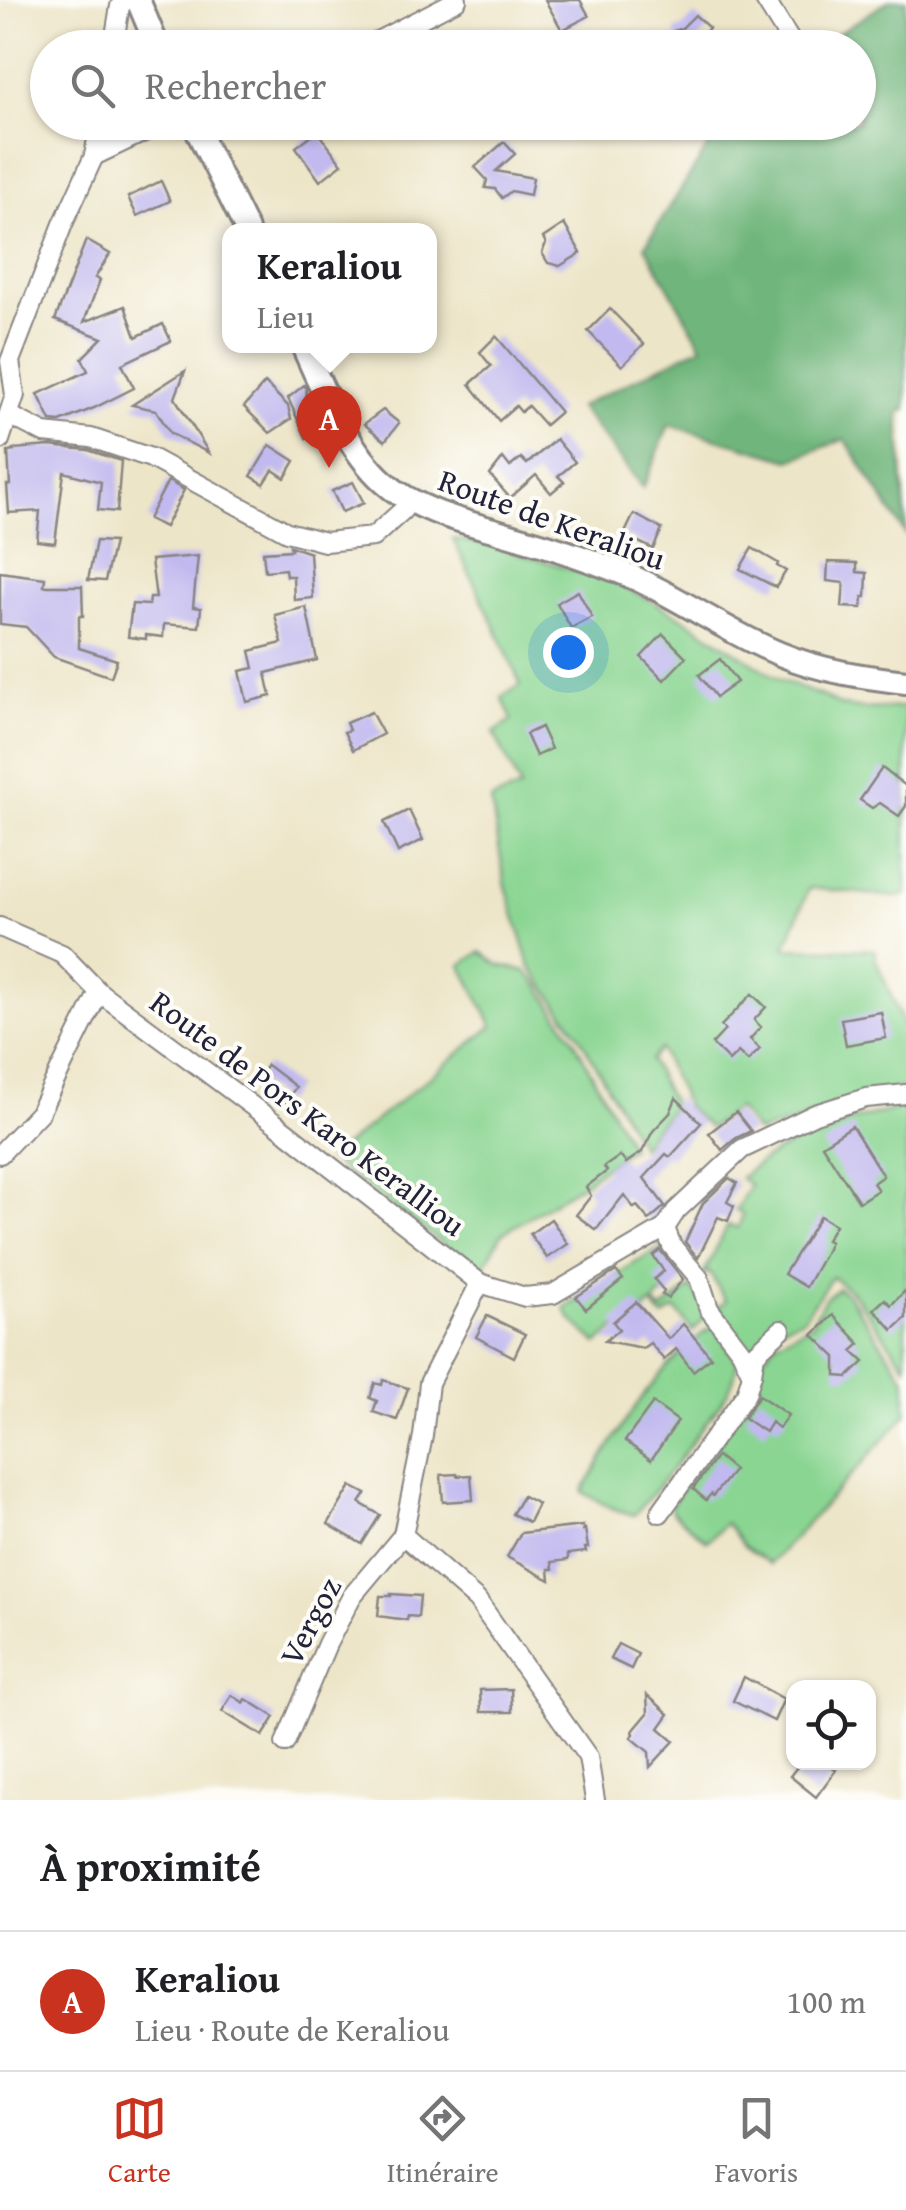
<!DOCTYPE html>
<html lang="fr">
<meta charset="utf-8">
<style>
:root{--surface:#fff;--page:#f6f6f6;--text:#202124;--muted:#757577;--line:#e0e0e0;--accent:#c8321e}
body{margin:0;font-family:"Gentium Book Plus",serif;background:var(--page);color:var(--text)}
.controls{position:absolute;right:30px;bottom:30px;display:grid;overflow:hidden;border-radius:20px;box-shadow:0 2px 8px #0004}
.controls button{width:90px;height:90px;display:grid;place-items:center;padding:0;border:0;border-bottom:2px solid var(--line);background:var(--surface);color:var(--text);font:50px sans-serif}
.you{position:absolute;left:568px;top:652px;width:35px;height:35px;margin:-25px;border:8px solid #fff;border-radius:50%;background:#1a73e8;box-shadow:0 0 0 15px #1a73e833}
.badge{display:grid;place-items:center;width:65px;height:65px;border-radius:50%;background:var(--accent);color:#fff;font-size:32px;font-weight:700}
.pin{position:absolute;translate:-50% -82px;filter:drop-shadow(0 2px 5px #0008)}
.pin::after{content:'';position:absolute;top:52px;width:35px;height:30px;background:inherit;clip-path:polygon(0 0,100% 0,50% 100%)}
.popup{position:absolute;left:222px;top:223px;width:215px;height:130px;box-sizing:border-box;display:grid;place-content:center;border-radius:20px;background:var(--surface);filter:drop-shadow(0 2px 8px #0005);font-size:32px;white-space:nowrap;color:var(--muted)}
.popup b{font-size:38px;color:var(--text)}
.popup::after{content:'';position:absolute;left:50%;top:100%;margin-left:-20px;border:20px solid transparent;border-top-color:var(--surface)}
.list{margin:0;padding:0;list-style:none}
h2{display:flex;justify-content:space-between;align-items:center;height:130px;margin:0;padding:0 40px;font-size:42px}
h2 small{font-size:32px;font-weight:400;color:var(--muted)}
.list li{display:grid;grid-template-columns:65px 1fr auto;gap:30px;align-items:center;box-sizing:border-box;height:140px;padding:0 40px;border-top:2px solid var(--line)}
.list b{display:block;font-size:38px;white-space:nowrap}
.list p{margin:0;font-size:32px;white-space:nowrap;color:var(--muted)}
.list em{font-size:32px;font-style:normal;color:var(--muted)}
.icon{flex:none;width:55px;height:55px;fill:none;stroke:currentColor;stroke-width:2;stroke-linecap:round;stroke-linejoin:round}
.map{position:relative;flex:none;width:906px;height:1800px;overflow:hidden}
.search{position:absolute;background:var(--surface);box-shadow:0 2px 8px #0004;left:30px;right:30px;top:30px;height:110px;display:flex;align-items:center;gap:25px;box-sizing:border-box;padding:0 35px;border-radius:55px;color:var(--muted);font-size:38px}
.sheet{height:270px;background:var(--surface)}
nav{display:flex;justify-content:space-around;align-items:center;box-sizing:border-box;height:140px;border-top:2px solid var(--line);background:var(--surface);font-size:28px;color:var(--muted)}
nav a{display:grid;justify-items:center;gap:5px}
nav .on{color:var(--accent)}
.map>svg:first-child{display:block}
.green{fill:#8ad592;stroke:#567c66;stroke-width:2.5}
.forest{fill:#6fb67c;stroke:#486c5c;stroke-width:2.5}
.building{fill:#c1b9ef}
.lines{fill:none;stroke-linecap:round;stroke-linejoin:round}
.minor-casing{stroke:#888482;stroke-width:22}
.tertiary-casing{stroke:#888482;stroke-width:28}
.minor{stroke:#fff;stroke-width:18}
.tertiary{stroke:#fff;stroke-width:22}
.labels{text-anchor:middle;dominant-baseline:central;stroke-width:8;stroke-linejoin:round;paint-order:stroke}
.street-label{font-size:32px;fill:#22223b;stroke:#fdfcf7}
</style>
<div class="map">
<svg width="906" height="1800" viewBox="0 0 906 1800">
<rect width="100%" height="100%" fill="#fdfcf7"/>
<filter id="ink" filterUnits="userSpaceOnUse"><feTurbulence type="fractalNoise" baseFrequency=".01" numOctaves="2"/><feDisplacementMap in="SourceGraphic" scale="20" xChannelSelector="R" yChannelSelector="G"/><feConvolveMatrix kernelMatrix="1 2 1 2 8 2 1 2 1" color-interpolation-filters="sRGB"/></filter>
<filter id="wash" filterUnits="userSpaceOnUse"><feTurbulence type="fractalNoise" baseFrequency=".0048" numOctaves="4" result="noise"/><feDisplacementMap in="SourceGraphic" scale="40" xChannelSelector="R" yChannelSelector="G"/><feGaussianBlur stdDeviation="2.25" result="paint"/><feColorMatrix in="noise" values="0 0 0 0 0 0 0 0 0 0 0 0 0 0 0 0 0 1.4 0 .05"/><feComposite in="paint" operator="in"/></filter>
<g filter="url(#wash)">
<rect width="100%" height="100%" fill="#ede5c8"/>
<g class="green">
<polygon points="453,539 493,546 610,580 678,615 782,681 824,697 842,706 864,709 906,707 906,895 897,897 809,888 785,948 875,950 876,960 906,1031 906,1086 757,1133 737,1108 709,1128 686,1106 660,1049 650,1060 671,1101 670,1111 652,1130 641,1147 579,1035 530,966 505,883 491,800 521,788 494,733 512,720 502,697 521,685 493,622"/>
<polygon points="481,952 499,965 526,971 538,984 574,1040 631,1147 582,1184 502,1234 481,1272 328,1159 493,1026 461,965"/>
<path d="M906 1107V1366L853 1293 832 1277 803 1318 777 1328 747 1351 718 1307 726 1301 709 1272 703 1275 728 1225 738 1228 743 1214 736 1210 750 1185 740 1178C787 1137 847 1120 906 1107Z"/>
<polygon points="667,1245 675,1254 663,1263 670,1274 683,1265 686,1270 664,1286 667,1289 654,1303 661,1311 691,1287 708,1313 693,1331 675,1309 663,1317 651,1304 632,1322 628,1318 597,1344 570,1318 565,1308 628,1267"/>
<polygon points="838,1288 849,1296 906,1380 906,1415 770,1564 744,1546 726,1523 707,1541 672,1512 671,1506 764,1356 777,1341 811,1324 825,1298"/>
<path d="M714 1325 737 1362C735 1390 715 1410 699 1432 679 1461 658 1488 634 1515L611 1508 586 1494 583 1491C619 1429 655 1367 714 1325Z"/>
</g>
<polygon class="forest" points="890,0 906,0 906,410 899,412 906,535 845,439 790,460 669,425 643,488 579,407 702,346 645,246 723,123 858,122 858,48 817,47"/>
<g id="blocks">
<g class="building">
<polygon points="545,0 580,0 589,16 562,30"/>
<polygon points="695,15 709,28 690,48 680,48 674,31 682,28"/>
<polygon points="317,131 342,164 320,181 296,147"/>
<polygon points="504,142 515,154 496,171 533,178 530,195 511,191 502,198 495,189 485,188 487,180 475,167"/>
<polygon points="161,181 170,201 137,216 128,197"/>
<polygon points="564,224 581,253 560,266 548,263 542,253 546,243 543,238"/>
<polygon points="86,240 110,254 95,278 100,280 84,322 125,306 136,337 163,324 171,341 122,364 134,388 94,408 60,422 51,421 38,394 88,371 82,358 102,338 55,320"/>
<polygon points="610,309 644,344 622,366 588,331"/>
<polygon points="496,336 560,412 545,425 528,406 521,412 516,406 499,421 470,384 491,366 480,352"/>
<polygon points="185,371 175,398 209,453 170,433 156,410 132,405"/>
<polygon points="265,383 288,406 291,419 270,433 244,407"/>
<polygon points="304,385 306,388 307,440 288,398"/>
<polygon points="383,410 399,423 385,441 364,424"/>
<polygon points="556,439 575,462 558,476 564,482 551,493 536,475 510,498 490,475 503,458 510,467 521,458 527,464"/>
<polygon points="270,445 295,461 285,478 273,470 264,484 251,476"/>
<polygon points="49,446 88,450 121,461 117,512 98,510 101,482 64,472 55,543 37,541 40,511 9,513 7,485 10,485 8,452 14,451 13,449"/>
<polygon points="168,481 184,490 165,527 148,519"/>
<polygon points="353,482 364,503 342,512 332,491"/>
<polygon points="634,514 662,529 653,549 624,535"/>
<polygon points="96,541 114,542 105,581 88,580"/>
<polygon points="290,546 310,553 313,598 294,600 293,576 286,576 285,569 265,571 263,552 291,550"/>
<polygon points="752,548 778,563 777,566 786,571 776,587 740,569"/>
<polygon points="198,556 193,607 201,608 199,627 164,624 163,637 146,635 146,639 128,637 132,604 149,605 150,598 156,598 151,560"/>
<polygon points="828,562 857,563 857,572 867,573 866,597 863,597 862,608 842,607 844,583 827,581"/>
<polygon points="0,572 45,578 44,586 82,586 83,616 79,616 79,648 117,660 111,677 54,657 26,627 0,624"/>
<polygon points="578,591 592,617 571,628 557,603"/>
<polygon points="306,607 317,660 266,673 271,696 247,702 240,671 254,668 250,651 282,643 275,615"/>
<polygon points="663,634 686,657 664,680 641,657"/>
<polygon points="720,659 737,682 716,697 699,675"/>
<polygon points="371,712 383,734 353,750 344,732 349,730 346,723"/>
<polygon points="541,727 551,749 536,756 526,734"/>
<polygon points="882,768 906,786 906,806 899,816 880,803 872,808 860,800"/>
<polygon points="409,810 423,840 398,852 384,822"/>
<polygon points="752,994 766,1007 754,1020 761,1027 750,1039 760,1049 748,1061 738,1052 729,1061 712,1044 725,1030 721,1026"/>
<polygon points="881,1012 886,1038 846,1045 841,1019"/>
<polygon points="267,1065 296,1087 285,1102 257,1080"/>
<polygon points="676,1098 701,1123 670,1157 666,1154 644,1178 665,1206 649,1220 637,1206 634,1208 624,1195 596,1230 576,1215 591,1196 586,1187 607,1171 604,1167 620,1156 626,1163 642,1152 653,1131 670,1113"/>
<polygon points="736,1112 751,1131 736,1138 722,1150 709,1133"/>
<polygon points="852,1126 883,1176 873,1183 878,1190 859,1202 822,1145"/>
<polygon points="729,1178 737,1183 727,1202 734,1206 728,1221 718,1217 698,1258 685,1242 703,1203"/>
<polygon points="820,1216 835,1225 826,1240 830,1242 825,1253 806,1287 784,1274"/>
<polygon points="551,1219 568,1244 547,1258 530,1234"/>
<polygon points="660,1250 683,1279 668,1298 662,1295 664,1291 654,1279 664,1271 653,1256"/>
<polygon points="616,1271 623,1279 586,1309 576,1297"/>
<polygon points="906,1290 906,1318 893,1330 874,1309 885,1299 891,1305"/>
<polygon points="636,1302 669,1339 683,1324 711,1357 693,1371 676,1349 664,1360 650,1343 643,1348 605,1341 619,1329 613,1322"/>
<polygon points="833,1315 860,1344 852,1351 864,1362 848,1377 836,1376 836,1357 813,1335"/>
<polygon points="487,1316 525,1334 514,1357 476,1337"/>
<polygon points="383,1380 408,1388 397,1420 373,1412 377,1401 370,1398 375,1383 382,1385"/>
<polygon points="759,1395 788,1415 779,1428 771,1422 765,1432 744,1418"/>
<polygon points="653,1403 678,1421 651,1460 625,1441"/>
<polygon points="717,1456 734,1470 713,1496 711,1494 706,1500 693,1489"/>
<polygon points="457,1474 457,1476 471,1475 473,1500 443,1502 441,1475"/>
<polygon points="351,1486 366,1494 360,1503 380,1515 362,1544 328,1524"/>
<polygon points="523,1496 538,1504 529,1522 512,1514"/>
<polygon points="583,1526 583,1530 585,1529 588,1548 585,1548 586,1552 568,1554 568,1560 552,1562 553,1569 549,1569 550,1580 507,1557 521,1533"/>
<polygon points="391,1594 420,1596 418,1617 408,1616 407,1620 378,1616 380,1596 391,1596"/>
<polygon points="618,1644 638,1654 631,1669 610,1659"/>
<polygon points="744,1677 784,1699 774,1721 733,1701"/>
<polygon points="511,1689 512,1712 481,1712 480,1690"/>
<polygon points="232,1695 244,1703 246,1699 275,1717 263,1736 222,1711"/>
<polygon points="647,1695 669,1714 659,1728 674,1741 650,1767 649,1752 631,1737 634,1734 633,1731 648,1713"/>
<polygon points="801,1762 826,1762 836,1770 816,1797 790,1776"/>
</g>
</g>
</g>
<g filter="url(#ink)">
<use href="#blocks" fill-opacity="0" stroke="#888482" stroke-width="2.5"/>
<g class="lines">
<g class="minor-casing">
<g id="minor">
<polyline points="765,0 795,48"/>
<polyline points="113,48 120,6 126,0"/>
<polyline points="364,48 457,0"/>
<polyline points="94,156 165,122"/>
<polyline points="9,415 44,433 91,438 151,458 287,532 325,542 373,537 402,511 411,500"/>
<polyline points="0,440 15,395 10,361 63,224 94,156 100,122"/>
<polyline points="0,927 62,954 99,992 275,1123 480,1283"/>
<polyline points="0,1154 39,1113 99,992"/>
<polyline points="665,1228 672,1246 699,1278 709,1309 741,1351 752,1374 755,1354 781,1330"/>
<polyline points="660,1513 746,1394 752,1374"/>
<polyline points="285,1743 327,1644 352,1596 403,1535"/>
<polyline points="595,1800 588,1757 477,1600 403,1535 423,1436 429,1383 480,1283 525,1297 553,1294 665,1228 676,1211 742,1149 815,1114 866,1098 906,1094"/>
</g>
</g>
<g class="tertiary-casing">
<g id="tertiary">
<polyline points="138,0 158,48"/>
<polyline points="193,122 247,230"/>
<path d="M303 346C323 390 347 449 384 482 419 514 480 525 524 539 556 548 587 559 618 571 674 593 724 631 780 654 821 671 863 677 906 682"/>
</g>
</g>
<use href="#minor" class="minor"/>
<use href="#tertiary" class="tertiary"/>
</g>
</g>
<g class="labels">
<g class="street-label">
<text transform="translate(552 519) rotate(20)">Route de Keraliou</text>
<text transform="translate(308 1113) rotate(37)">Route de Pors Karo Keralliou</text>
<text transform="translate(310 1621) rotate(-62)">Vergoz</text>
</g>
</g>
</svg>
<div class="controls">
<button><svg class="icon" aria-label="locate" viewBox="0 0 24 24"><circle cx="12" cy="12" r="6"/><path d="M12 2v4M12 18v4M2 12h4M18 12h4"/></svg></button>
</div>
<div class="you"></div>
<div class="pin badge" style="left:329px;top:468px">A</div>
<div class="popup"><b>Keraliou</b>Lieu</div>
<div class="search"><svg class="icon" aria-label="search" viewBox="0 0 24 24"><circle cx="10" cy="10" r="6"/><path d="M15 15l6 6"/></svg>Rechercher</div>
</div>
<section class="sheet">
<h2>À proximité<small></small></h2>
<ul class="list">
<li><span class="badge">A</span><div><b>Keraliou</b><p>Lieu · Route de Keraliou</p></div><em>100 m</em></li>
</ul>
</section>
<nav>
<a class="on"><svg class="icon" aria-label="map" viewBox="0 0 24 24"><path d="M3 6l6-2 6 2 6-2v14l-6 2-6-2-6 2zM9 4v14M15 6v14"/></svg>Carte</a>
<a><svg class="icon" aria-label="directions" viewBox="0 0 24 24"><path d="M12 3l9 9-9 9-9-9zM9 14v-3h6M13 9l2 2-2 2"/></svg>Itinéraire</a>
<a><svg class="icon" aria-label="saved" viewBox="0 0 24 24"><path d="M7 4h10v16l-5-4-5 4z"/></svg>Favoris</a>
</nav>
